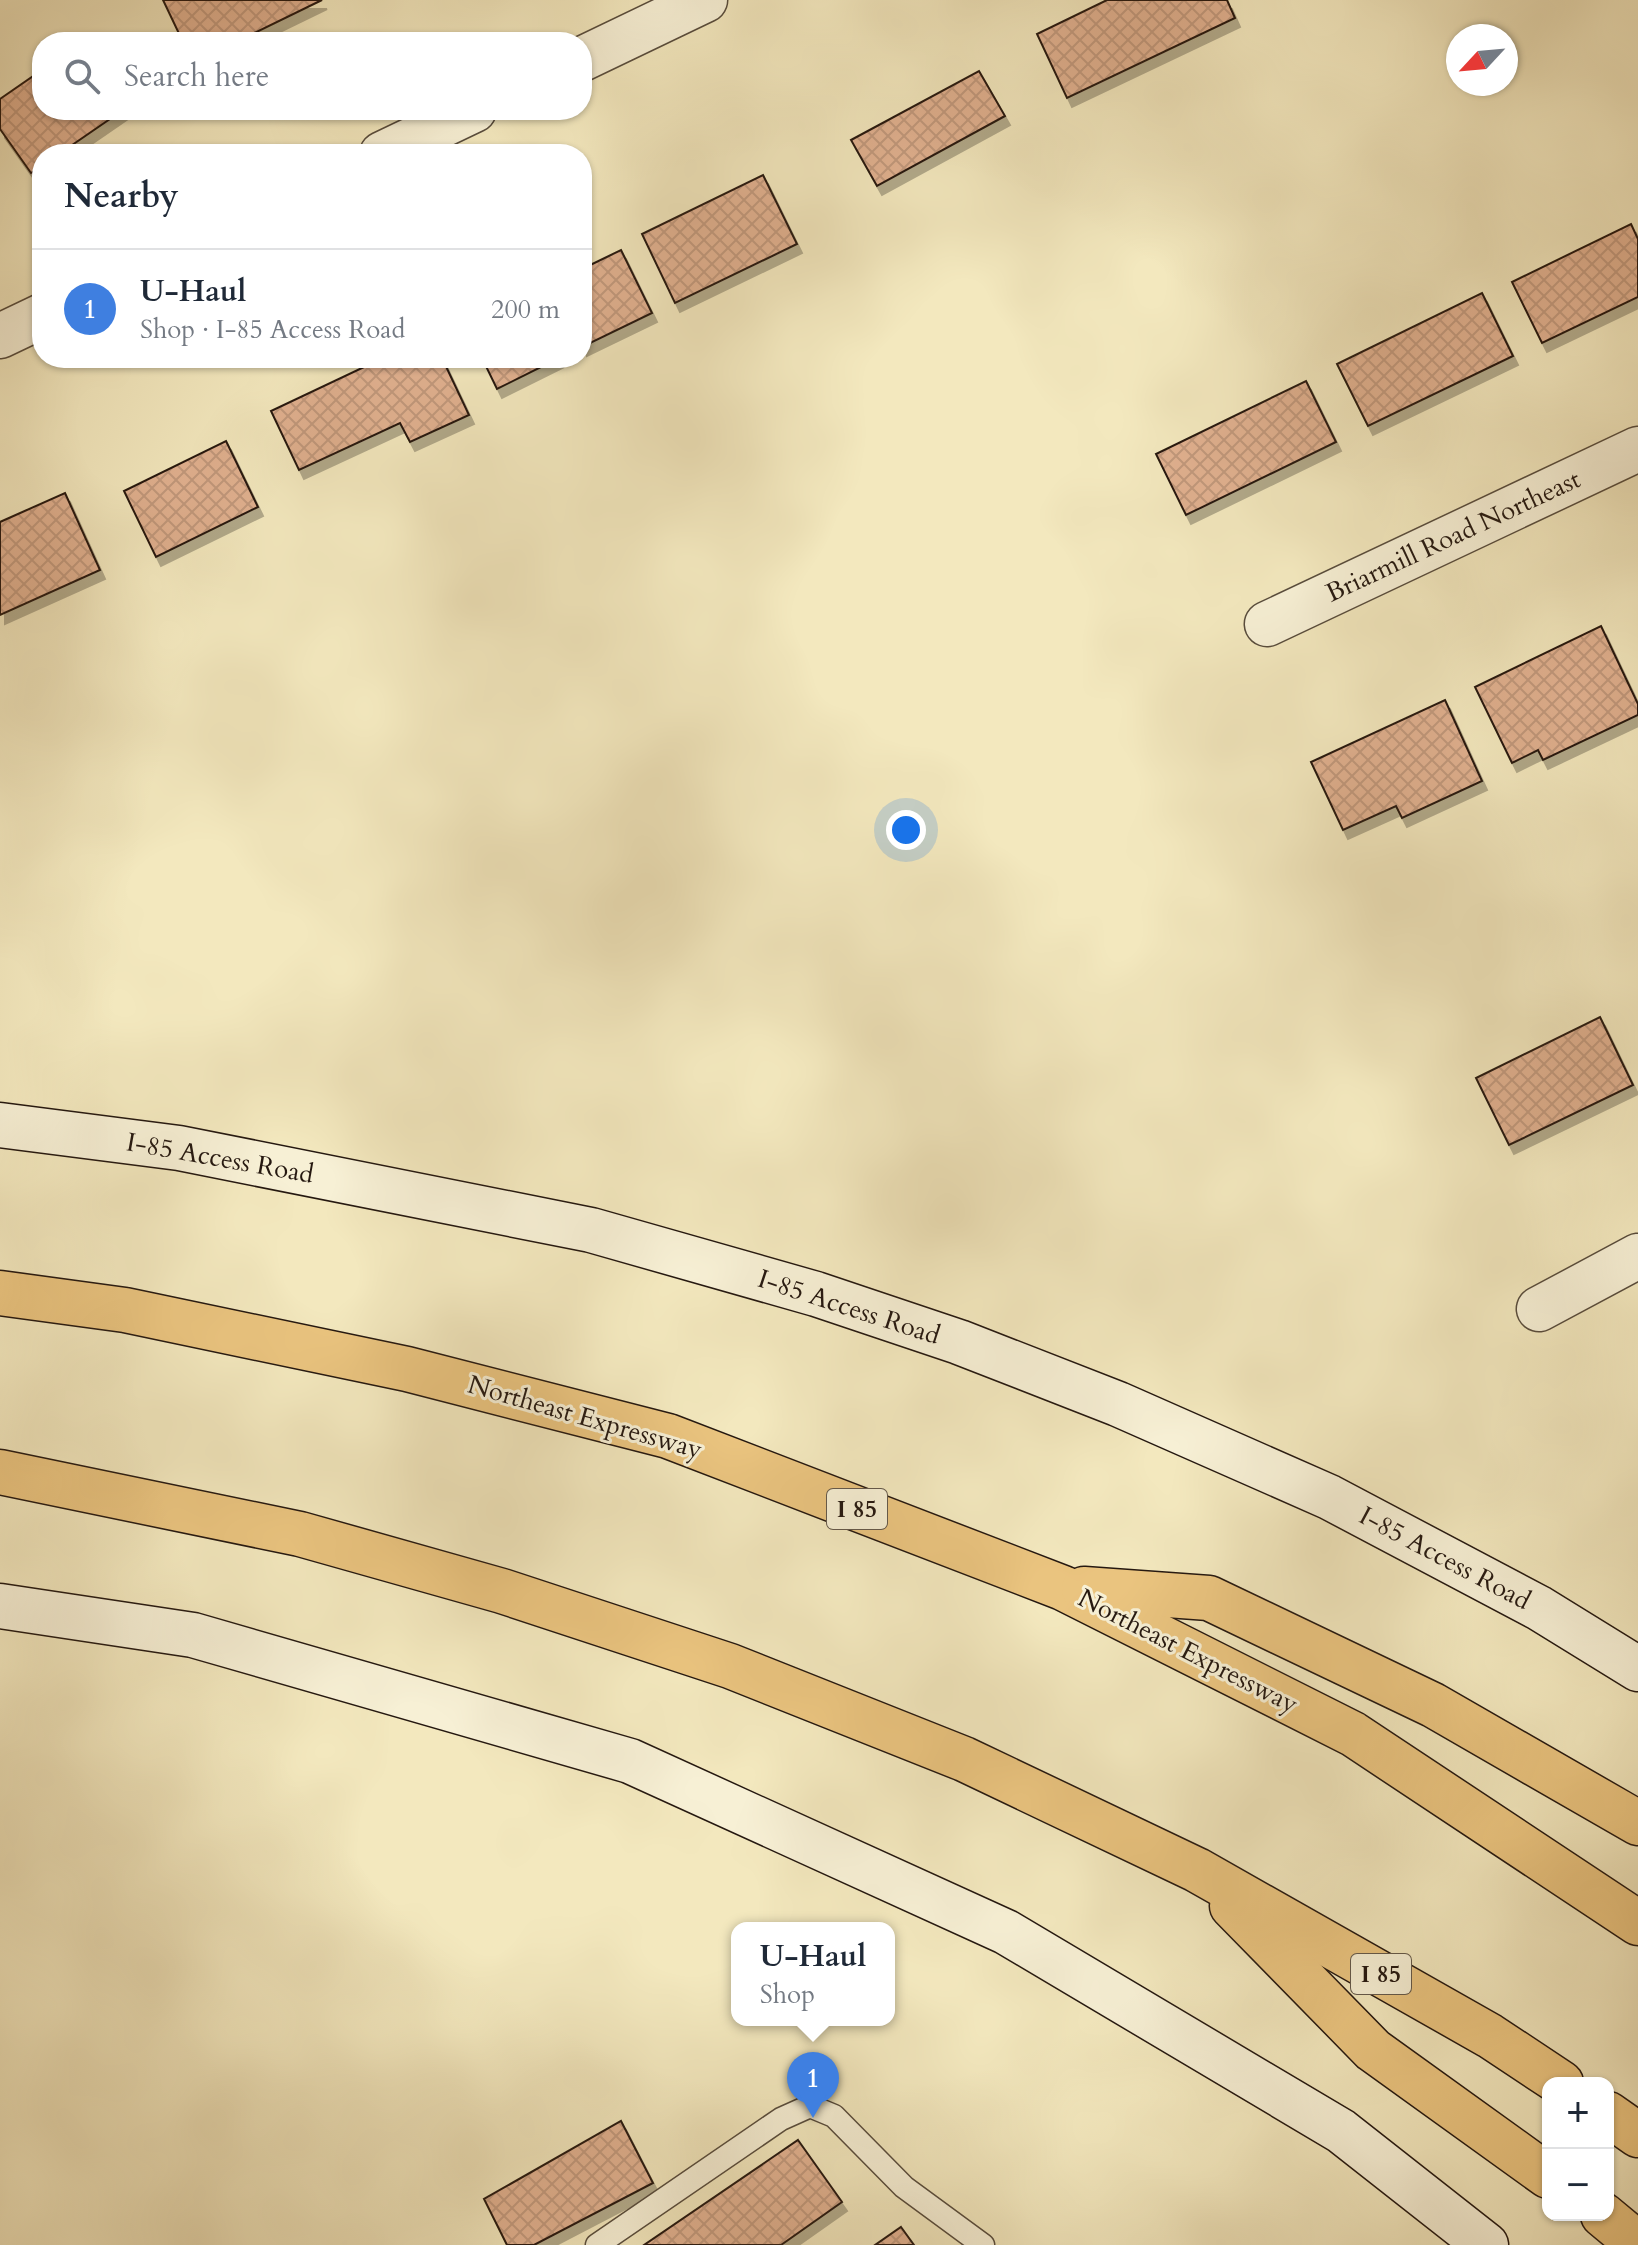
<!DOCTYPE html>
<meta charset="utf-8">
<style>
:root{--surface:#fff;--page:#f6f6f7;--text:#1f2937;--muted:#747a83;--line:#e0e1e3;--accent:#2563eb}
body{margin:0;font-family:Cardo,serif;background:var(--page);color:var(--text)}
.controls{position:absolute;right:24px;bottom:24px;display:grid;overflow:hidden;border-radius:16px;box-shadow:0 2px 6px #0004}
.controls button{width:72px;height:72px;display:grid;place-items:center;padding:0;border:0;border-bottom:2px solid var(--line);background:var(--surface);color:var(--text);font:40px sans-serif}
.compass{position:absolute;left:1446px;top:24px;width:72px;height:72px;border-radius:50%;background:var(--surface);box-shadow:0 2px 6px #0004;rotate:244deg}
.you{position:absolute;left:906px;top:830px;width:28px;height:28px;margin:-20px;border:6px solid #fff;border-radius:50%;background:#1a73e8;box-shadow:0 0 0 12px #1a73e833}
.badge{display:grid;place-items:center;width:52px;height:52px;border-radius:50%;background:var(--accent);color:#fff;font-size:26px;font-weight:700}
.pin{position:absolute;translate:-50% -66px;filter:drop-shadow(0 2px 4px #0008)}
.pin::after{content:'';position:absolute;top:42px;width:28px;height:24px;background:inherit;clip-path:polygon(0 0,100% 0,50% 100%)}
.popup{position:absolute;left:731px;top:1922px;width:164px;height:104px;box-sizing:border-box;display:grid;place-content:center;border-radius:16px;background:var(--surface);filter:drop-shadow(0 2px 6px #0005);font-size:26px;white-space:nowrap;color:var(--muted)}
.popup b{font-size:30px;color:var(--text)}
.popup::after{content:'';position:absolute;left:50%;top:100%;margin-left:-16px;border:16px solid transparent;border-top-color:var(--surface)}
.list{margin:0;padding:0;list-style:none}
h2{display:flex;justify-content:space-between;align-items:center;height:104px;margin:0;padding:0 32px;font-size:34px}
h2 small{font-size:26px;font-weight:400;color:var(--muted)}
.list li{display:grid;grid-template-columns:52px 1fr auto;gap:24px;align-items:center;box-sizing:border-box;height:120px;padding:0 32px;border-top:2px solid var(--line)}
.list b{display:block;font-size:30px;white-space:nowrap}
.list p{margin:0;font-size:26px;white-space:nowrap;color:var(--muted)}
.list em{font-size:26px;font-style:normal;color:var(--muted)}
.icon{flex:none;width:44px;height:44px;fill:none;stroke:currentColor;stroke-width:2;stroke-linecap:round;stroke-linejoin:round}
.map{position:relative;flex:none;width:1638px;height:2245px;overflow:hidden}
.search{position:absolute;background:var(--surface);box-shadow:0 2px 6px #0004;left:32px;top:32px;width:560px;height:88px;display:flex;align-items:center;gap:20px;box-sizing:border-box;padding:0 28px;border-radius:32px;color:var(--muted);font-size:30px}
.panel{position:absolute;background:var(--surface);box-shadow:0 2px 6px #0004;left:32px;top:144px;width:560px;height:224px;border-radius:32px}
.map>svg:first-child{display:block}
.building{fill:url(#building-cross-hatch);stroke:#251810;stroke-width:2;filter:url(#shadow)}
.lines{fill:none;stroke-linecap:round;stroke-linejoin:round}
.lane-casing{stroke:#584c3c;stroke-width:25}
.street-casing{stroke:#584c3c;stroke-width:47}
.secondary-casing{stroke:#251810;stroke-width:47}
.highway-casing{stroke:#251810;stroke-width:47}
.lane{stroke:#f7f0d5;stroke-width:22}
.street{stroke:#f7f0d5;stroke-width:44}
.secondary{stroke:#f7f0d5;stroke-width:44}
.highway{stroke:#eac47f;stroke-width:44}
.labels{text-anchor:middle;dominant-baseline:central;stroke-width:6;stroke-linejoin:round;paint-order:stroke}
.shield{fill:#f7f0d5;stroke:#64594b;stroke-width:2}
.shield-label{font-size:24px;font-weight:bold;fill:#251810}
.street-label{font-size:26px;fill:#251810;stroke:#f7f0d5}
</style>
<div class="map">
<svg width="1638" height="2245" viewBox="0 0 1638 2245">
<defs>
<pattern id="building-cross-hatch" width="8" height="8" patternUnits="userSpaceOnUse" patternTransform="scale(2)"><rect width="8" height="8" fill="#e1b190"/><path d="M0 0l8 8M0 8l8-8" fill="none" stroke="#c1987b"/></pattern>
<filter id="shadow"><feDropShadow dx="5" dy="9" stdDeviation="0" flood-color="#0004"/></filter>
</defs>
<rect width="100%" height="100%" fill="#f3e8be"/>
<filter id="stains"><feTurbulence type="fractalNoise" baseFrequency=".0025" numOctaves="4"/><feColorMatrix values="0 0 0 0 .2 0 0 0 0 .09 0 0 0 0 .02 0 0 0 .5 -.17"/></filter>
<radialGradient id="worn" r=".72"><stop offset=".6" stop-color="#630" stop-opacity="0"/><stop offset="1" stop-color="#630" stop-opacity=".3"/></radialGradient>
<g class="building">
<polygon points="163,0 322,0 236,42 183,42"/>
<polygon points="1107,0 1227,0 1235,18 1067,98 1037,34"/>
<polygon points="42,70 42,110 123,110 59,154 42,154 42,166 31,173 0,129 0,99"/>
<polygon points="979,71 1005,116 877,186 851,140"/>
<polygon points="763,175 797,244 675,303 642,234"/>
<polygon points="1631,224 1638,239 1638,297 1542,343 1512,282"/>
<polygon points="621,250 652,313 582,347 582,269"/>
<polygon points="1482,293 1513,356 1368,426 1337,364"/>
<polygon points="383,358 442,358 469,415 410,442 400,423 299,470 271,411"/>
<polygon points="482,358 559,358 497,389"/>
<polygon points="1306,381 1336,442 1186,515 1156,454"/>
<polygon points="226,441 258,507 156,557 124,491"/>
<polygon points="65,493 100,570 0,615 0,522"/>
<polygon points="1601,626 1638,704 1638,715 1543,760 1538,750 1512,763 1475,687"/>
<polygon points="1445,700 1482,781 1402,818 1396,806 1343,830 1311,762"/>
<polygon points="1600,1017 1633,1085 1509,1145 1476,1078"/>
<polygon points="621,2121 653,2183 534,2245 507,2245 484,2199"/>
<polygon points="798,2140 842,2202 781,2245 644,2245"/>
<polygon points="901,2227 914,2245 875,2245"/>
</g>
<g class="lines">
<g class="lane-casing">
<polyline id="lane" points="597,2245 781,2119 810,2106 834,2116 904,2187 983,2245"/>
</g>
<g class="street-casing">
<g id="street">
<polyline points="582,59 705,0"/>
<polyline points="382,154 474,110"/>
<polyline points="0,336 42,316"/>
<polyline points="1267,624 1638,449"/>
<polyline points="1539,1309 1638,1256"/>
</g>
</g>
<g class="secondary-casing">
<g id="secondary">
<polyline points="0,1125 179,1148 591,1230 816,1294 959,1342 1118,1404 1329,1497 1539,1608 1638,1669"/>
<polyline points="0,1606 193,1635 630,1761 1006,1932 1341,2131 1486,2245"/>
</g>
</g>
<g class="highway-casing">
<g id="highway">
<polyline points="0,1293 125,1310 407,1369 668,1436 1063,1588 1353,1734 1638,1923"/>
<polyline points="0,1472 300,1534 502,1591 730,1666 964,1759 1197,1870 1490,2036 1561,2083"/>
<polyline points="1084,1589 1209,1598 1433,1705 1638,1823"/>
<polyline points="1232,1906 1373,2050 1548,2176"/>
<polyline points="1608,2114 1638,2135"/>
<polyline points="1603,2215 1638,2244"/>
</g>
</g>
<use href="#lane" class="lane"/>
<use href="#street" class="street"/>
<use href="#secondary" class="secondary"/>
<use href="#highway" class="highway"/>
</g>
<g class="labels">
<g class="shield">
<rect x="827" y="1489" width="60" height="40" rx="6"/>
<rect x="1351" y="1954" width="60" height="40" rx="6"/>
</g>
<g class="shield-label">
<text x="857" y="1509">I 85</text>
<text x="1381" y="1974">I 85</text>
</g>
<g class="street-label">
<text transform="translate(1453 536) rotate(-25)">Briarmill Road Northeast</text>
<text transform="translate(220 1158) rotate(10)">I-85 Access Road</text>
<text transform="translate(849 1307) rotate(18)">I-85 Access Road</text>
<text transform="translate(585 1417) rotate(16)">Northeast Expressway</text>
<text transform="translate(1445 1558) rotate(28)">I-85 Access Road</text>
<text transform="translate(1188 1651) rotate(27)">Northeast Expressway</text>
</g>
</g>
<rect width="100%" height="100%" filter="url(#stains)"/>
<rect width="100%" height="100%" fill="url(#worn)"/>
</svg>
<div class="controls">
<button>+</button>
<button>−</button>
</div>
<svg class="compass" viewBox="-18 -18 36 36"><path d="M0-13l5 13h-10z" fill="#e53935"/><path d="M0 13l5-13h-10z" fill="#747a83"/></svg>
<div class="you"></div>
<div class="pin badge" style="left:813px;top:2118px;background:#3f7fe0">1</div>
<div class="popup"><b>U-Haul</b>Shop</div>
<div class="search"><svg class="icon" aria-label="search" viewBox="0 0 24 24"><circle cx="10" cy="10" r="6"/><path d="M15 15l6 6"/></svg>Search here</div>
<section class="panel">
<h2>Nearby<small></small></h2>
<ul class="list">
<li><span class="badge" style="background:#3f7fe0">1</span><div><b>U-Haul</b><p>Shop · I-85 Access Road</p></div><em>200 m</em></li>
</ul>
</section>
</div>
